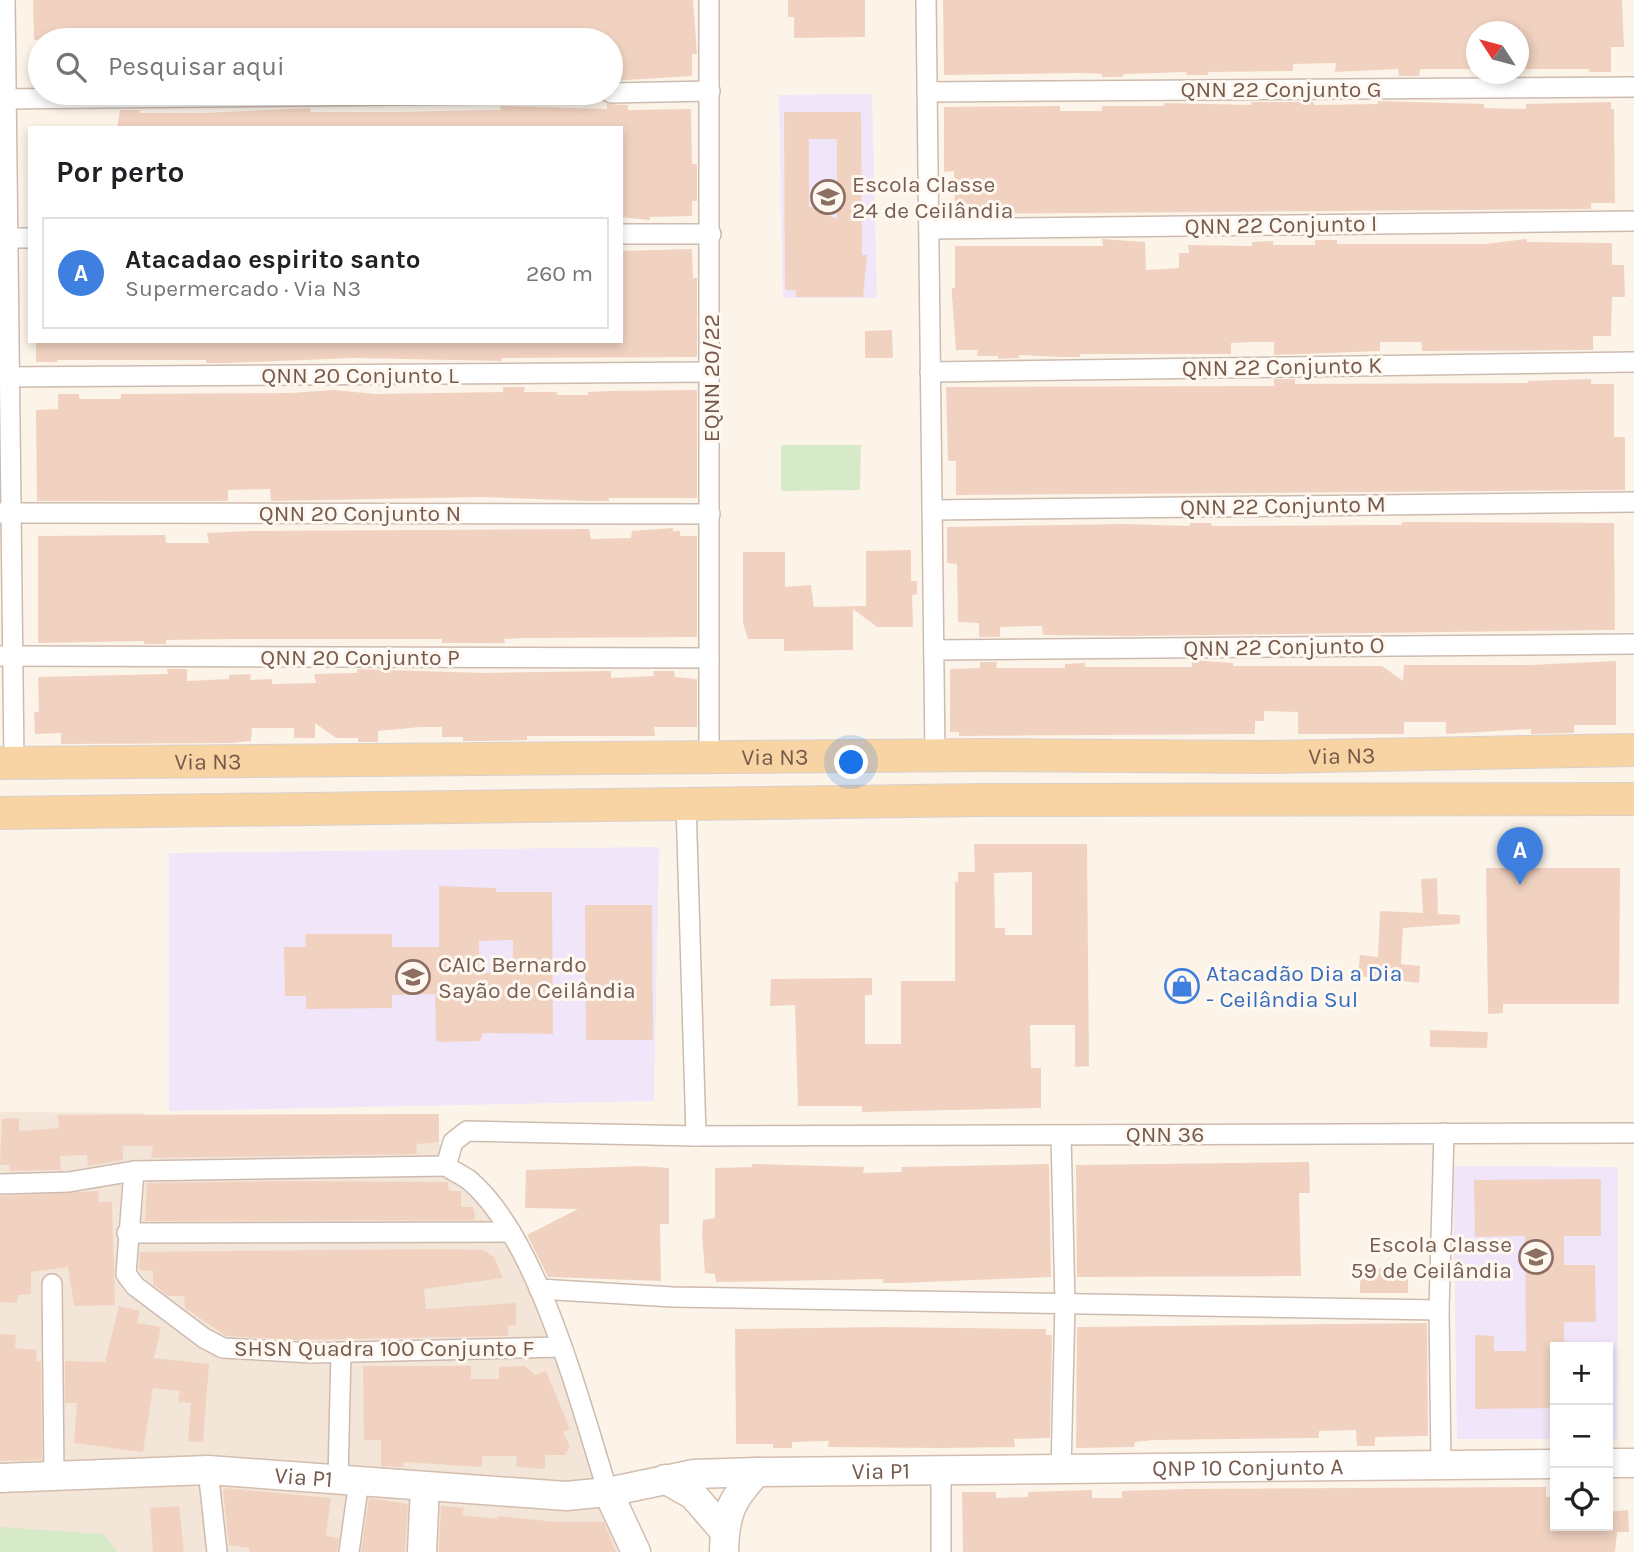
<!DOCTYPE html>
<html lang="pt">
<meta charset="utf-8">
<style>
:root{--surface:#fff;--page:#f2f2f2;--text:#202124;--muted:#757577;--line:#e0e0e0;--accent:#d93025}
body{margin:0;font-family:Karla,sans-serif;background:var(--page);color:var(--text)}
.controls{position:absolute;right:21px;bottom:21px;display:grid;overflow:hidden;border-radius:0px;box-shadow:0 4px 10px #0003}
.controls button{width:63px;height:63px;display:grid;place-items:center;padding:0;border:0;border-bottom:2px solid var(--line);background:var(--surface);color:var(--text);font:35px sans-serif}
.compass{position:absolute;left:1466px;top:21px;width:63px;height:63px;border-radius:50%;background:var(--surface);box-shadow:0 4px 10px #0003;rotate:306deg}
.you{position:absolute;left:852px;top:763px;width:24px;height:24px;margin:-18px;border:5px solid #fff;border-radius:50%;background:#1a73e8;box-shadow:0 0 0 10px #1a73e833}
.badge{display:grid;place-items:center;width:46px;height:46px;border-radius:50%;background:var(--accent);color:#fff;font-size:23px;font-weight:700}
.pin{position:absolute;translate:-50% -58px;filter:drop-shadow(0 2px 4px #0008)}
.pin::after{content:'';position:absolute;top:37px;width:24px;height:21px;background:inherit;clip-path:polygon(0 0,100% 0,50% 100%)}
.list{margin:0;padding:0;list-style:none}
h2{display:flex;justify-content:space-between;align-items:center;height:91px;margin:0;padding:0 28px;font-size:30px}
h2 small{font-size:23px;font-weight:400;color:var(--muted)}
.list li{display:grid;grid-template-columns:46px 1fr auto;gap:21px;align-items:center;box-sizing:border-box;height:112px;margin:0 14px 14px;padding:0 14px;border:2px solid var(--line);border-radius:0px}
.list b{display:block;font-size:26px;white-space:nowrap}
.list p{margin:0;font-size:23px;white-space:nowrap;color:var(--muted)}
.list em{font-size:23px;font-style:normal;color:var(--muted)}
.icon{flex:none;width:38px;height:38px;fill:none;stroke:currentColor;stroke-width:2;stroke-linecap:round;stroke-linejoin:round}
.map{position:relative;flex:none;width:1634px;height:1552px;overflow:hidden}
.search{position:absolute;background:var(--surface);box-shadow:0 4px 10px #0003;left:28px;top:28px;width:595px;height:77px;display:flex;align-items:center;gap:18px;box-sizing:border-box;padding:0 24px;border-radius:38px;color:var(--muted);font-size:26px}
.panel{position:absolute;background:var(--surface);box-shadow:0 4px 10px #0003;left:28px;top:126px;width:595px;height:217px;border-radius:0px}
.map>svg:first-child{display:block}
.residential{fill:#f3e5d8}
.education{fill:#f1e5f9}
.green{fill:#d7eac7}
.building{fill:#f1d2c1;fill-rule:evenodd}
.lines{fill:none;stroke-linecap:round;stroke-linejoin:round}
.street-casing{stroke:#cebbaf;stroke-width:22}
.secondary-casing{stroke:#d3bdaf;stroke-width:31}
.primary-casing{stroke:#d9d1cd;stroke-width:34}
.street{stroke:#fff;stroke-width:19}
.secondary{stroke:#fff;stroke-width:28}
.primary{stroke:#f8d4a4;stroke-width:32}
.labels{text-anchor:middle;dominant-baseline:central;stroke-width:6;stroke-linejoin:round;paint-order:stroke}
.street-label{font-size:23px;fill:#765a4d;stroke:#fef8f0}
.education-label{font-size:23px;fill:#785e54;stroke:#fef8f0;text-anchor:start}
.shop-label{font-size:23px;fill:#366cbe;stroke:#fef8f0;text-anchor:start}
</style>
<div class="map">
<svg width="1634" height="1552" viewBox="0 0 1634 1552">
<rect width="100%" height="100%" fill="#fcf4e9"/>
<polygon class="residential" points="0,1112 144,1113 147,1134 429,1132 501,1211 648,1552 0,1552"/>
<g class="education">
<polygon points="872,94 877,298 783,298 779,95"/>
<polygon points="659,847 654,1101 169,1111 169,853"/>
<polygon points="1453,1166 1618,1167 1617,1439 1608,1439 1608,1347 1555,1347 1555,1439 1457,1439"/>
</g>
<g class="green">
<polygon points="781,445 861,445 860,490 781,491"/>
<polygon points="0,1527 103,1534 118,1552 0,1552"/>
</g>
<g class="building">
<polygon points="33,0 693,0 697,54 692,54 692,76 611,81 611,40 34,40"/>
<polygon points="788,0 865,0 865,37 794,38 794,17 788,17"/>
<polygon points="943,0 1622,0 1624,47 1611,47 1611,72 1589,72 1589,69 1518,69 1518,32 1476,32 1476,69 1420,69 1419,76 1399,76 1398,69 1335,72 1336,63 1293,64 1293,71 1208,72 1208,75 1186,75 1187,72 1123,74 1123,77 1102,77 1102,74 1081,73 944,75"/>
<polygon points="1378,101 1484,104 1484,108 1526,109 1526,104 1611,102 1611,109 1614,109 1615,203 1591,203 1591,209 955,214 954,171 944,172 944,107 1060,106 1060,111 1102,111 1102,106 1163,106 1165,103 1252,105 1251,102 1313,102 1314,105 1378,104"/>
<polygon points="607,104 628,105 628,110 691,109 692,164 697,164 697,201 692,201 692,216 650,217 650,220 621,217 621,128 117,128 120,110 140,110 139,113 204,113 310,108 311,112 395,112 501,110 500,106 607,109"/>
<path d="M784 112H861L862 255H867L863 297H796V290H785ZM809 139H837V219L809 206Z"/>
<polygon points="1102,239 1145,242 1146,270 1179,268 1179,253 1189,253 1188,245 1252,246 1252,242 1273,241 1273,245 1315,245 1315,240 1337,240 1337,244 1485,244 1527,239 1527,242 1612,243 1612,265 1624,265 1625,297 1612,297 1611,336 1593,336 1593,350 1422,351 1421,342 1380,342 1380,351 1274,355 1274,342 1253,342 1231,343 1231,354 1080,354 1080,357 1062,357 1019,355 1019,358 998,359 998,356 977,356 978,350 956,350 952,296 952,288 955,288 955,246 1103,246"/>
<polygon points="692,249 693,278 697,278 697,357 502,358 502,361 354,358 227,363 206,363 206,360 58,360 57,362 36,362 36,341 621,341 621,251"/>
<polygon points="892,330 893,358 865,358 865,331"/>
<polygon points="1295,379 1295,384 1528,383 1528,381 1591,379 1591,384 1614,384 1614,437 1625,437 1625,490 956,495 956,461 948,461 946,387 1274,386 1274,379"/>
<polygon points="503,387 525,387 524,392 557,392 557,395 588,395 588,392 609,391 697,390 697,498 609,498 609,501 589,501 482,497 271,501 270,489 228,490 228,501 37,501 36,410 58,409 58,394 79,394 79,399 121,399 121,394 291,393 333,390 376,394 503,392"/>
<polygon points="1402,522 1614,523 1615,630 1127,636 1043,635 1042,626 1000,627 1000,637 979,637 979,623 958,622 957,564 947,563 947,527 1126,524 1190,526 1190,523 1211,523 1212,526 1382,525 1402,525"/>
<polygon points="673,528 673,531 680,531 680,536 697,536 697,637 526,638 504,639 505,643 442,643 442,639 229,639 166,640 166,644 144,644 144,641 38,643 38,536 165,535 166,543 209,543 207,533 250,531 589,529 591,539 631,538 632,531"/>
<polygon points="911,550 911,581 917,581 917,594 912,595 913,627 877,627 853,609 853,650 784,651 784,639 748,639 743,623 743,552 785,552 785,587 811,585 814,607 866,606 866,551"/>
<polygon points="1192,660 1233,663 1233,666 1382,666 1403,681 1404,665 1530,665 1616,661 1616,725 1574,725 1574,733 1531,734 1531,729 1446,734 1446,722 1404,722 1404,734 1298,734 1298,712 1264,711 1264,721 1255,721 1255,734 959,736 959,732 950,732 950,669 980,668 980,662 997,662 996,668 1065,668 1065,664 1085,663 1085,667 1192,667"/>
<polygon points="167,669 187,669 187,681 229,679 229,675 251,674 250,680 272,679 272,684 316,683 314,674 357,673 357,669 484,673 611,671 611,678 654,676 653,671 674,671 675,677 697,679 697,727 654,727 655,736 527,736 527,740 484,741 463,741 463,737 442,737 442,727 421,727 378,731 378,742 358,742 358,738 336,738 315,723 315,738 294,738 294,728 252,728 251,741 230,743 61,744 61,733 35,734 34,712 39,712 38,677 168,674"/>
<path d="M974 844H1087L1089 1066 1075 1067V1025H1030L1031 1068H1041V1108L862 1112V1106H798L795 1005 770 1006 771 979 872 978V995H865V1044H901V981H955V882H958V872H975ZM1032 872V935H1005V928H995L994 873Z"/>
<polygon points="1486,868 1620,868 1619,1004 1503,1004 1503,1013 1488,1014"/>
<polygon points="1437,878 1438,914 1460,915 1460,924 1403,928 1401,964 1420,966 1419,983 1358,976 1360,955 1378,957 1380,911 1423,913 1421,879"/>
<path d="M439 886 496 888V892H552L553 1034 483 1033 480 1041 440 1042 436 1040 435 994 392 995V1008L306 1009V996H285L284 947H306L305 934H392V947H439ZM513 940V972L479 973V941Z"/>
<polygon points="585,905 652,905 653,1040 586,1040"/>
<polygon points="1430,1030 1488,1032 1487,1048 1430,1047"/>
<polygon points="439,1114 439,1142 416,1144 417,1154 151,1158 153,1146 123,1146 123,1160 88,1166 87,1155 60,1156 61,1170 10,1171 9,1165 0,1165 2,1119 19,1118 19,1131 59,1128 58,1115"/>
<polygon points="1309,1162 1310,1193 1299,1193 1301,1276 1077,1277 1076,1165"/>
<polygon points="752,1164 864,1167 863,1173 902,1172 901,1167 1049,1164 1051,1277 902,1283 883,1283 883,1279 716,1282 715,1274 705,1273 702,1234 703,1220 715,1218 715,1168 752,1167"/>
<polygon points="641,1166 669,1168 669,1224 660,1224 661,1281 548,1277 527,1235 578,1209 525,1208 526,1170"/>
<polygon points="1601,1179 1601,1236 1564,1236 1564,1265 1595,1265 1596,1322 1564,1322 1564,1347 1555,1347 1555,1408 1475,1409 1475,1335 1494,1336 1494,1351 1526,1351 1525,1236 1475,1237 1474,1180"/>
<polygon points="288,1181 448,1182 449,1191 461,1191 461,1207 473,1207 475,1216 474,1220 145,1221 147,1183"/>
<polygon points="98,1191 99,1202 112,1202 115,1305 74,1306 68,1267 31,1272 31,1294 18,1295 17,1303 0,1302 0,1196"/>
<polygon points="440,1249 483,1250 494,1257 503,1278 424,1289 426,1309 516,1303 516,1325 508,1326 508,1336 294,1340 226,1336 185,1308 184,1296 168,1296 153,1284 153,1271 139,1270 140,1252"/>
<polygon points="1408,1268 1408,1293 1360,1293 1360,1269"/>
<polygon points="119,1306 140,1311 137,1323 161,1327 154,1358 209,1364 203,1442 188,1441 191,1403 178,1402 180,1391 153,1388 143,1452 74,1443 77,1403 65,1403 65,1361 105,1362"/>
<polygon points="1427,1323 1428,1436 1375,1437 1375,1446 1357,1446 1356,1430 1319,1431 1319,1438 1153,1440 1135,1442 1134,1447 1076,1448 1077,1327"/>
<polygon points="884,1327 1046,1329 1046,1335 1052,1335 1050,1438 1014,1439 1015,1447 940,1448 828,1447 829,1441 792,1442 792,1448 773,1448 773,1444 736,1444 735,1329"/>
<polygon points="0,1334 16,1335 15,1348 37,1350 36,1361 41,1361 42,1460 0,1461"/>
<polygon points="363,1366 471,1366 471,1379 499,1379 499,1367 525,1366 535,1375 546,1371 570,1429 563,1432 570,1447 565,1455 545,1455 545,1469 516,1467 517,1456 482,1456 482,1467 404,1462 403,1467 381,1466 381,1440 364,1440"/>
<polygon points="1546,1487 1546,1497 1555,1497 1555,1526 1608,1526 1608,1512 1628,1510 1629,1532 1617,1532 1615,1552 963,1552 962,1492 996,1492 996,1498 1028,1497 1028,1492 1092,1490 1092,1498 1122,1498 1122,1491 1187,1489"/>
<polygon points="225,1488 331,1498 326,1536 339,1538 337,1552 249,1552 250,1548 229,1545 223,1491"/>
<polygon points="369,1498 408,1504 405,1552 361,1552"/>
<polygon points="179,1506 184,1552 153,1552 150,1508"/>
<polygon points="441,1506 464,1508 462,1515 497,1519 498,1516 556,1522 604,1522 616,1552 439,1552"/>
</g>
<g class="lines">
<g class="street-casing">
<g id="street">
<polyline points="5,0 14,763"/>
<polyline points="709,0 709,756"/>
<polyline points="926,0 935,755"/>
<polyline points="927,92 1634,87"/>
<polyline points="611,93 710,91"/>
<polyline points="0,99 588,93"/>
<polyline points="929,229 1634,221"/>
<polyline points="621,234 711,234"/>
<polyline points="0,238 30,238"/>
<polyline points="930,372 1634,362"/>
<polyline points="0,377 711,372"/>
<polyline points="932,510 1634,502"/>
<polyline points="0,513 710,514"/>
<polyline points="934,650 1634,644"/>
<polyline points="0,656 709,658"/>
<polyline points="686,803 696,1136"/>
<polyline points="1061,1135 1065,1303 1061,1470"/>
<polyline points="446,1166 453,1142 467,1131 696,1136 1634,1133"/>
<path d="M446 1166C453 1171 462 1175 469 1180 539 1239 580 1405 608 1492"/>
<polyline points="134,1171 126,1274 135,1286 204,1338 223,1348 312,1353 562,1347"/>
<polyline points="0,1184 69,1182 134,1171 446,1166"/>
<polyline points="127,1233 511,1232"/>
<polyline points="52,1284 54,1475"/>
<polyline points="539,1289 673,1297 1439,1310"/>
<polyline points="1441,1465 1439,1310 1444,1133"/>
<polyline points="208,1470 217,1552"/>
<polyline points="941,1471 941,1552"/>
<polyline points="338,1479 341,1352"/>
<polyline points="349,1552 359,1481"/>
</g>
</g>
<g class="secondary-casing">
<g id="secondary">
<polyline points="1608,1463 1634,1463"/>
<path id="s1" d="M0 1478 208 1470 566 1496 608 1492 694 1474 757 1472 1555 1464"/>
<polyline points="665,1479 693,1495 725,1532"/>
<polyline points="608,1492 636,1552"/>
<polyline points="422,1552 425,1487"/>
<path d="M724 1552C725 1513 731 1500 757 1472"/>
</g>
</g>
<g class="primary-casing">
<g id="primary">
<path id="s2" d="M0 763 984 755 1265 757 1634 750"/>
<polyline points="0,813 985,800 1634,799"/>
</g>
</g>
<use href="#street" class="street"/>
<use href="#secondary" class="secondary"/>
<use href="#primary" class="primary"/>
</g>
<defs>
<g id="school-ring" transform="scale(1.75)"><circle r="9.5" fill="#fef8f0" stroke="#8d6e63" stroke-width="1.5"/><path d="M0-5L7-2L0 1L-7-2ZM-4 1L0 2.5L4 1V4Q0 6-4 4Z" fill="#8d6e63"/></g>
<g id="shop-ring" transform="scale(1.75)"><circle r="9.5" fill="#fef8f0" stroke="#3f7fe0" stroke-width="1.5"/><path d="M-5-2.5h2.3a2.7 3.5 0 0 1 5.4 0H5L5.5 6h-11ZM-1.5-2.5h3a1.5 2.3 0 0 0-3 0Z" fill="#3f7fe0"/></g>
</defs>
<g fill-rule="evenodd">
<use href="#school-ring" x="828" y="197"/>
<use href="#school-ring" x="413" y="977"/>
<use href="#shop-ring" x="1182" y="986"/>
<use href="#school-ring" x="1536" y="1257"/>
</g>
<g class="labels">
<g class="street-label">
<text x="1281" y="89">QNN 22 Conjunto G</text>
<text transform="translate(1281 225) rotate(-1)">QNN 22 Conjunto I</text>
<text transform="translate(1282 367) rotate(-1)">QNN 22 Conjunto K</text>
<text x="360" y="375">QNN 20 Conjunto L</text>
<text transform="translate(711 378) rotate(-90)">EQNN 20/22</text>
<text transform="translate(1283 506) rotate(-1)">QNN 22 Conjunto M</text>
<text x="360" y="513">QNN 20 Conjunto N</text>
<text transform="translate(1284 647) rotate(-1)">QNN 22 Conjunto O</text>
<text x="360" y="657">QNN 20 Conjunto P</text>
<text stroke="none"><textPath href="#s2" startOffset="775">Via N3</textPath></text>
<text stroke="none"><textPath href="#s2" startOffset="1342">Via N3</textPath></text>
<text stroke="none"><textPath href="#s2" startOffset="208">Via N3</textPath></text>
<text x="1165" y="1134">QNN 36</text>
<text x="384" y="1348">SHSN Quadra 100 Conjunto F</text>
<text stroke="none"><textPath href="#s1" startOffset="1251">QNP 10 Conjunto A</textPath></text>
<text stroke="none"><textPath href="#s1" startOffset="884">Via P1</textPath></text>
<text stroke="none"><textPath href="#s1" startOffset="304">Via P1</textPath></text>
</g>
<g class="education-label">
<text x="852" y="184">Escola Classe<tspan x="852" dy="26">24 de Ceilândia</tspan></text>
<text x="438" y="964">CAIC Bernardo<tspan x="438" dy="26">Sayão de Ceilândia</tspan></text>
<text x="1512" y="1244" text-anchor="end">Escola Classe<tspan x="1512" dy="26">59 de Ceilândia</tspan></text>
</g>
<g class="shop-label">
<text x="1206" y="973">Atacadão Dia a Dia<tspan x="1206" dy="26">- Ceilândia Sul</tspan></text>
</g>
</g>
</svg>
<div class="controls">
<button>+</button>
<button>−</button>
<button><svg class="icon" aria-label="locate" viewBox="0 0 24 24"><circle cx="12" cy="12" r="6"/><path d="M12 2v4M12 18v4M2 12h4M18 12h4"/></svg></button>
</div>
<svg class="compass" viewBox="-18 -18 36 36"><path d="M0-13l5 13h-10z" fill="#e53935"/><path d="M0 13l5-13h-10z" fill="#757577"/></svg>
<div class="you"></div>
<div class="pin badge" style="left:1520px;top:885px;background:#3f7fe0">A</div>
<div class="search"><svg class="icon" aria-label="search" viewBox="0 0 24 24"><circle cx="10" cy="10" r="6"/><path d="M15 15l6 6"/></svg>Pesquisar aqui</div>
<section class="panel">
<h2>Por perto<small></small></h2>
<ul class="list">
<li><span class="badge" style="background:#3f7fe0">A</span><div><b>Atacadao espirito santo</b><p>Supermercado · Via N3</p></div><em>260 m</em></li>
</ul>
</section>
</div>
